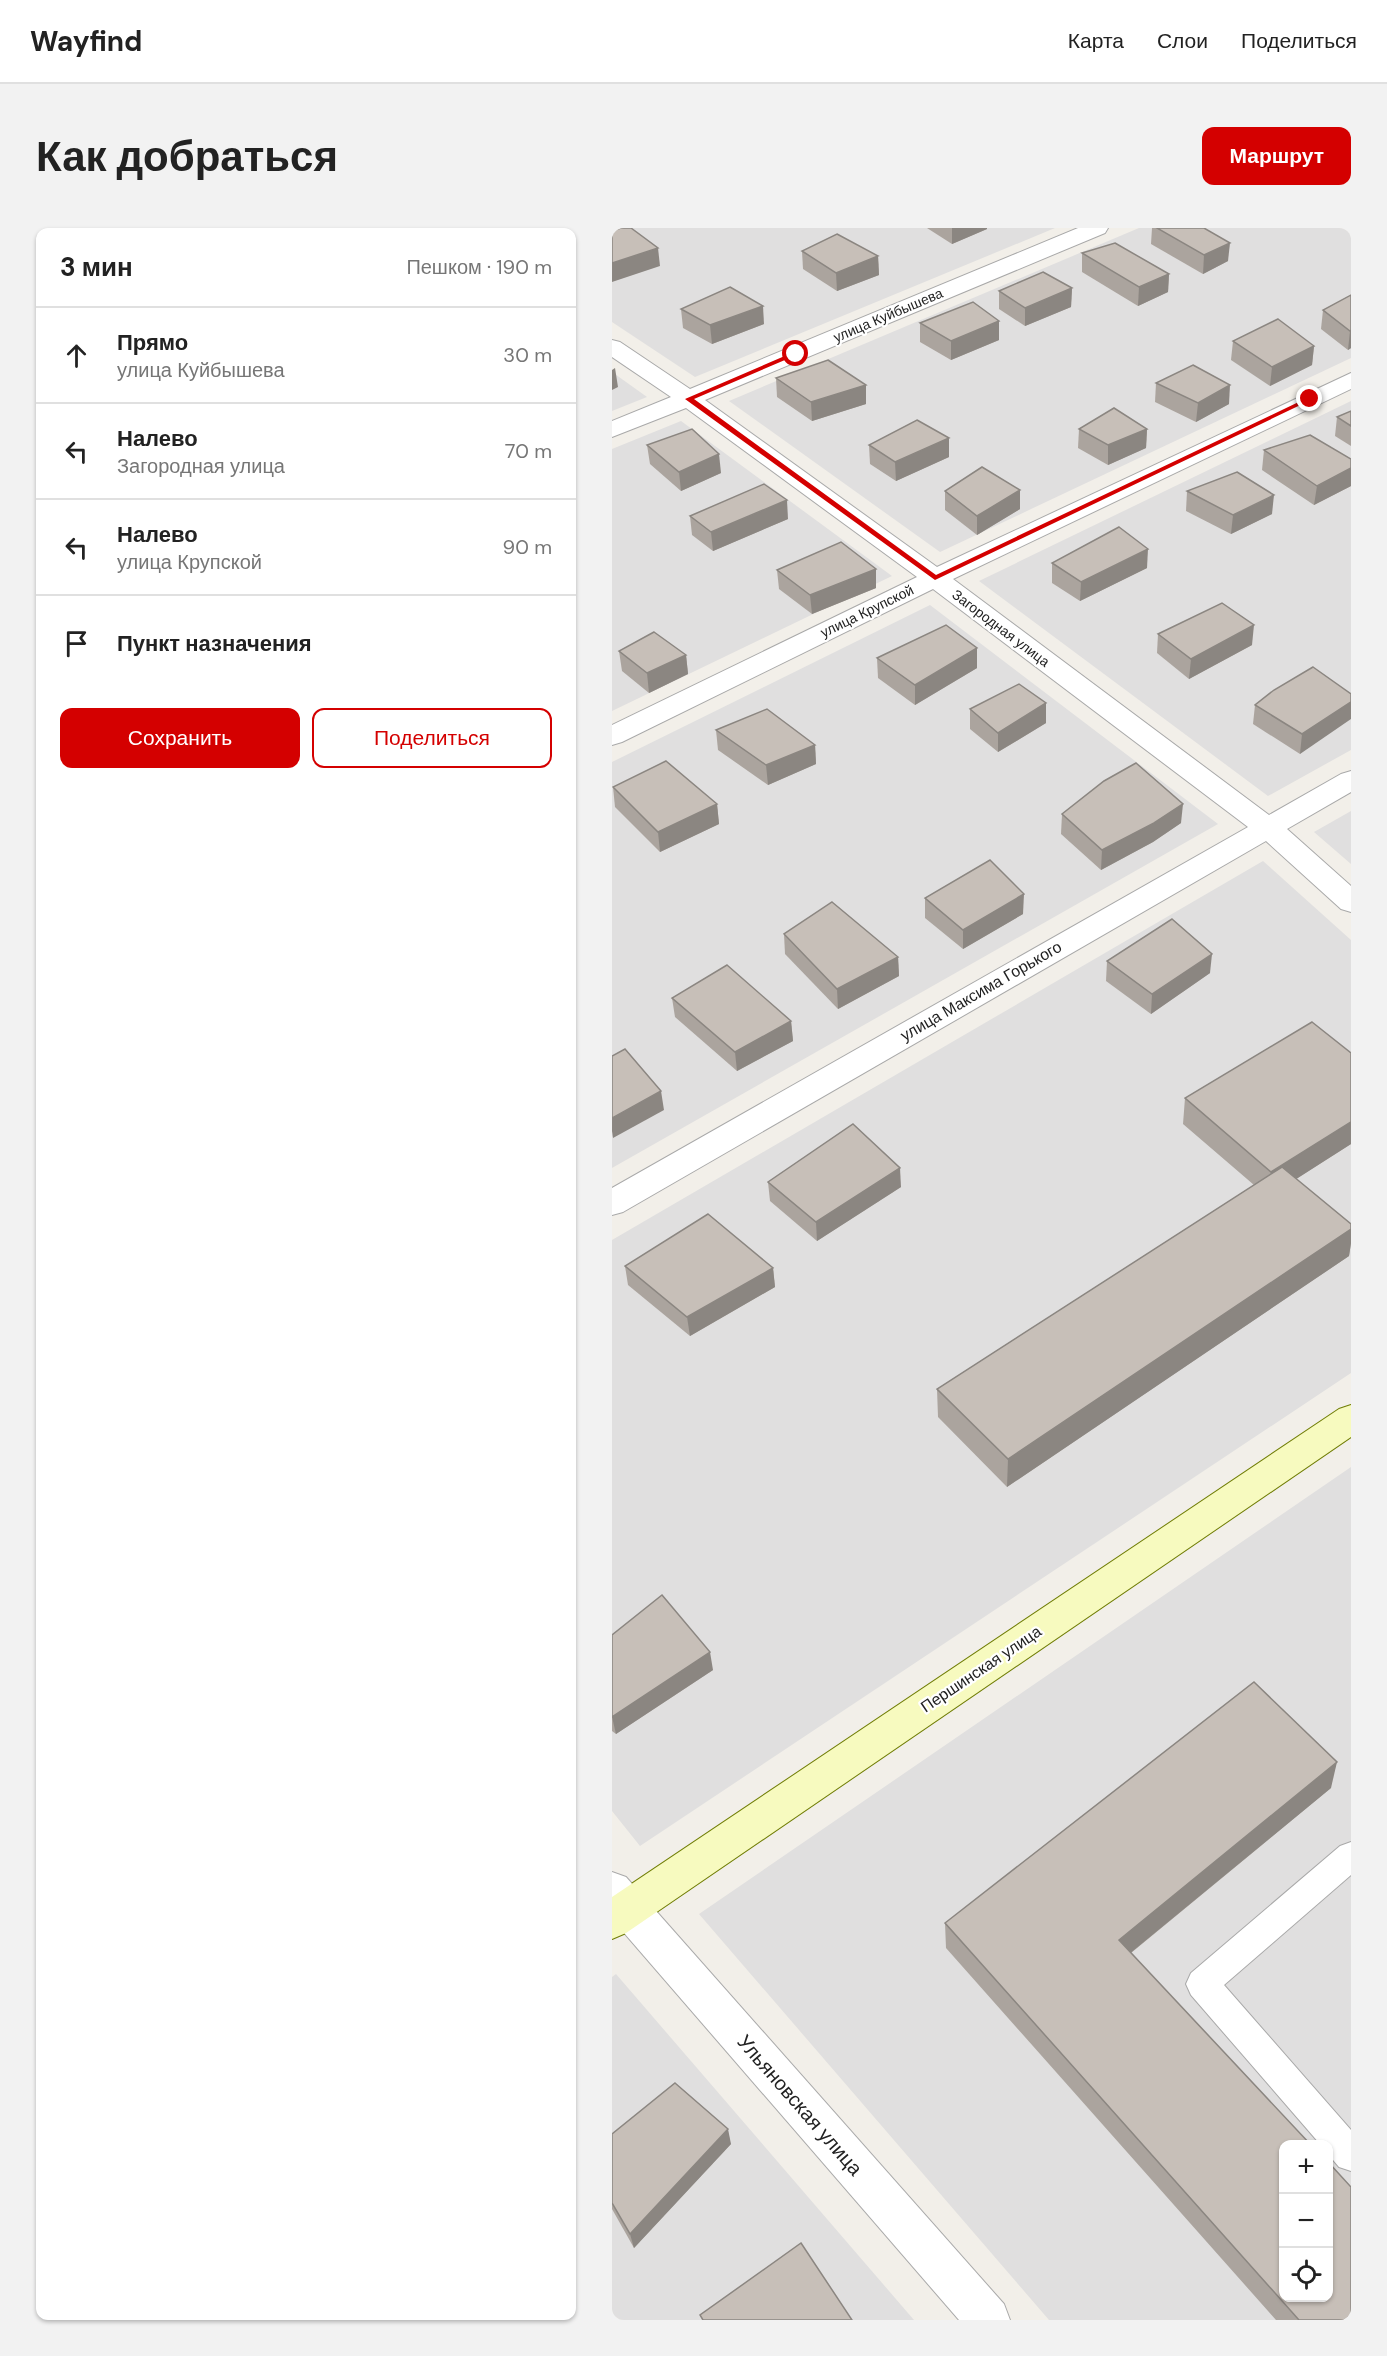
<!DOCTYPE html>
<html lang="ru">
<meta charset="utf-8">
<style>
:root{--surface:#fff;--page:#f2f2f2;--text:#222;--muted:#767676;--line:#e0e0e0;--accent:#d40000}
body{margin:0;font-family:"DM Sans",sans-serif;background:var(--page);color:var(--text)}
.controls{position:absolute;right:18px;bottom:18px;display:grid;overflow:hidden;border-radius:12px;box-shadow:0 2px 4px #0004}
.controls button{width:54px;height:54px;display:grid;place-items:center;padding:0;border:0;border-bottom:2px solid var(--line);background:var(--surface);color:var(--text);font:30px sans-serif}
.stop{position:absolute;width:18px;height:18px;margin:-14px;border:4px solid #d40000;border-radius:50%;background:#fff}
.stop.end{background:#d40000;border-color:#fff;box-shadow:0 2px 6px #0008}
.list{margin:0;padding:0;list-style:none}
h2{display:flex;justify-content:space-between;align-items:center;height:78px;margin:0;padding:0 24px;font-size:26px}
h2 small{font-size:20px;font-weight:400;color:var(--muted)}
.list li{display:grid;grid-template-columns:39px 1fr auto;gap:18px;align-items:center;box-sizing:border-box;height:96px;padding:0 24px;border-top:2px solid var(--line)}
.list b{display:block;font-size:22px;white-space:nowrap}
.list p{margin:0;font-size:20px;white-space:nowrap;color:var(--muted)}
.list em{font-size:20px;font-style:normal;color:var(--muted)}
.actions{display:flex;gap:12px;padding:18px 24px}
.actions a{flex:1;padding:14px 0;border:2px solid var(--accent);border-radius:12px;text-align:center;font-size:21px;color:var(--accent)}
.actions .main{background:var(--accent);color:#fff}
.icon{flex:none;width:33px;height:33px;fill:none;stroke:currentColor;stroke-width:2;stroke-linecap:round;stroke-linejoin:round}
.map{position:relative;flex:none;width:739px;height:2092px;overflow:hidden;border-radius:12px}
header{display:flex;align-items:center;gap:36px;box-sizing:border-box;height:84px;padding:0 30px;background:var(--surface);border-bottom:2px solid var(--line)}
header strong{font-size:28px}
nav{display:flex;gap:33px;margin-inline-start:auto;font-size:21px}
.intro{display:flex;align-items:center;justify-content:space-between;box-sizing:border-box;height:144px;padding:0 36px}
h1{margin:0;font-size:42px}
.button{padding:15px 27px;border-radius:12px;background:var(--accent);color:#fff;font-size:21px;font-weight:700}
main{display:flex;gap:36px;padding:0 36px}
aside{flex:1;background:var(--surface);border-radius:12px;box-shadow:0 2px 4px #0004}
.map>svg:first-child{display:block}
.residential{fill:#e0dfdf;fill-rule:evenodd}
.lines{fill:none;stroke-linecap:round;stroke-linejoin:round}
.lane-casing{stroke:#a9a9a9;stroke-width:2}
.street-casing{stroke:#a9a9a9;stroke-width:2}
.secondary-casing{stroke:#707d05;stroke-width:2}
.lane{fill:#fff;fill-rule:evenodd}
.street{fill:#fff;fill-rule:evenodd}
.secondary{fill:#f7fabf;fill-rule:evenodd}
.wall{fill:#aba49e}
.shaded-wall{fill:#8b8681}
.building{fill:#c7bfb8;stroke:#8b8681;stroke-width:1.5}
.route{fill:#d40000}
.labels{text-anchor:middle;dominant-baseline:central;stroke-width:4.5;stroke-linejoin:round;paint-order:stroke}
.far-street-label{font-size:14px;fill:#222;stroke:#fff}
.street-label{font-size:16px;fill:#222;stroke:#fff}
.near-street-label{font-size:20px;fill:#222;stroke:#fff}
</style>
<header>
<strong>Wayfind</strong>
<nav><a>Карта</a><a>Слои</a><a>Поделиться</a></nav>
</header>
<div class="intro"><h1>Как добраться</h1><a class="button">Маршрут</a></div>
<main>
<aside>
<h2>3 мин<small>Пешком · 190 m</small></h2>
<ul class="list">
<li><svg class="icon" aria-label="ahead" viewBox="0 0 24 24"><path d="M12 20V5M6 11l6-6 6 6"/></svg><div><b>Прямо</b><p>улица Куйбышева</p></div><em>30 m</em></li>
<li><svg class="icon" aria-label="left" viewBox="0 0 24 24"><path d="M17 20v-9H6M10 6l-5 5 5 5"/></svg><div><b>Налево</b><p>Загородная улица</p></div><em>70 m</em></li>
<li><svg class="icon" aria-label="left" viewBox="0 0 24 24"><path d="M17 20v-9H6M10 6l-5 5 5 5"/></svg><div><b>Налево</b><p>улица Крупской</p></div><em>90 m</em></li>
<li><svg class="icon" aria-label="arrive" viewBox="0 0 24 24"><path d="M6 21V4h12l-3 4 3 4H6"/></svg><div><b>Пункт назначения</b></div></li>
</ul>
<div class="actions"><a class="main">Сохранить</a><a>Поделиться</a></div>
</aside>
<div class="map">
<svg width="739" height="2092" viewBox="0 0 739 2092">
<rect width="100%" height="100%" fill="#f2efe9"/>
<g class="residential">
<polygon points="0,0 443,0 83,149 0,94"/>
<polygon points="527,0 739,0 739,130 328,324 117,173"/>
<polygon points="0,144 35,169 0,183"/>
<polygon points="739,173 739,522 656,568 367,353"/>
<polygon points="69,193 280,348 0,483 0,221"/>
<polygon points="318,377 606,596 0,940 0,534"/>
<polygon points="739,583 739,636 702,604"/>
<polygon points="651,633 739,712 739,1145 28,1618 0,1583 0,1012"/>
<path d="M739 1239V2092H437L87 1686ZM672 1916H716V2070H672Z"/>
<polygon points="4,1746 302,2092 0,2092 0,1749"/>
</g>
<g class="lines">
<g class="lane-casing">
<polygon id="lane" points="739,1614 739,1647 612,1757 739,1902 739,1943 727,1939 716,1926 716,1916 708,1916 579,1767 574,1756 579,1745 728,1618"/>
</g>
<g class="street-casing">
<g id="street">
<polygon points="466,0 496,0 493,5 93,172 325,339 739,145 739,161 341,351 657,587 729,546 739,543 739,564 675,601 739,658 739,684 729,681 654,613 11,984 0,987 0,960 636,599 321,361 10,514 0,517 0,497 305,349 74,180 0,209 0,193 59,169 0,129 0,112 8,114 78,161"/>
<polygon points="0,1644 14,1649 392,2076 398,2092 347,2092 0,1691"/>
</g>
</g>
<g class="secondary-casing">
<polygon id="secondary" points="739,1177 739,1209 14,1705 0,1711 0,1669 727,1181"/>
</g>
<use href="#lane" class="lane"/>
<use href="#street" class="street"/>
<use href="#secondary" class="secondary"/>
</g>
<g class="wall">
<polygon points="315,0 375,0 375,1 340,16"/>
<polygon points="540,0 592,0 616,33 591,46 539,16"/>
<polygon points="190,23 266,28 267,47 225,63 191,41"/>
<polygon points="470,25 557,46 556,64 526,78 470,44"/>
<polygon points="460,60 459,79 413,98 387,81 387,63"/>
<polygon points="739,67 739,120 736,122 709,101 711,82"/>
<polygon points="69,81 152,96 100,116 71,100"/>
<polygon points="308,95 387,112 339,132 308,114"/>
<polygon points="621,113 702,118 700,137 658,158 619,132"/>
<polygon points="164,150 254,157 254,176 200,193 165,169"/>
<polygon points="544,155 617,176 584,194 543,174"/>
<polygon points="739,183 739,218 723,208 725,189"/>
<polygon points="467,201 535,201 534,220 496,237 466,220"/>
<polygon points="337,210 337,229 284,253 258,236 257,217"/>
<polygon points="35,217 109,245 69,263 38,236"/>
<polygon points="652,222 739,231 739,258 702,277 650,242"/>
<polygon points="408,262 408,281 365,307 333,282 333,263"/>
<polygon points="575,263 660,286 619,306 574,283"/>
<polygon points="78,288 176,291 101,323 80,307"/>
<polygon points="440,335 535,340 468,373 440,355"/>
<polygon points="165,342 264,360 200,386 167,361"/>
<polygon points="546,406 640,417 577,451 545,425"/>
<polygon points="365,420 365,440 303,477 266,450 265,430"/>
<polygon points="7,423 74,427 76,446 37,465 10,443"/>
<polygon points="739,466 688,526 641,496 643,477"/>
<polygon points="358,481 434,495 386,524 358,501"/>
<polygon points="104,502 203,517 204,536 156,557 106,522"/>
<polygon points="1,559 105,576 107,596 48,624 3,579"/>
<polygon points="450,586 569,595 541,614 489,642 449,606"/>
<polygon points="313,670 411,686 351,721 313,690"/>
<polygon points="172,706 286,729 287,748 226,781 173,726"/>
<polygon points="495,733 598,745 539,786 494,753"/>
<polygon points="60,770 179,793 181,813 125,843 63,789"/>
<polygon points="739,825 739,916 684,951 739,996 739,1015 737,1028 395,1259 326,1189 325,1161 642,957 571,896 573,870"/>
<polygon points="156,954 289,959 205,1013 158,973"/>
<polygon points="13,1038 161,1040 163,1059 78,1108 16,1057"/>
<polygon points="0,1407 101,1442 4,1506 0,1503"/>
<polygon points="719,1560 519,1725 739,2092 664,2092 334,1720 333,1695"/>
<polygon points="0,1906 119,1916 22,2020 0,1981"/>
</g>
<g class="shaded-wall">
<polygon points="340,0 375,0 375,1 340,16"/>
<polygon points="618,15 616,33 591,46 592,27"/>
<polygon points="46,20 48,38 0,54 0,35"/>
<polygon points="266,28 267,47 225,63 224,45"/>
<polygon points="557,46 556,64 526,78 527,59"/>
<polygon points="460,60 459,79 413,98 413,80"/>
<polygon points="151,78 152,96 100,116 98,97"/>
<polygon points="387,93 387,112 339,132 339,113"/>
<polygon points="739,102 739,120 736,122 738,103"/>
<polygon points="702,118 700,137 658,158 660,139"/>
<polygon points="3,140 6,159 0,162 0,142"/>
<polygon points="254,157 254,176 200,193 199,174"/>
<polygon points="618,157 617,176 584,194 586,175"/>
<polygon points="535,201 534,220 496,237 496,217"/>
<polygon points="337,210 337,229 284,253 283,234"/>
<polygon points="107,226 109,245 69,263 67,244"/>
<polygon points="739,240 739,258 702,277 705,258"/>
<polygon points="408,262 408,281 365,307 365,288"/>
<polygon points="662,267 660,286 619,306 621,287"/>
<polygon points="175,272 176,291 101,323 99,304"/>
<polygon points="536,321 535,340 468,373 469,354"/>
<polygon points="264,341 264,360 200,386 198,367"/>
<polygon points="642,397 640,417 577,451 579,431"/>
<polygon points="365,420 365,440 303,477 303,457"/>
<polygon points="74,427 76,446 37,465 35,445"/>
<polygon points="739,474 739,491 688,526 690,506"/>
<polygon points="434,475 434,495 386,524 386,505"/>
<polygon points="203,517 204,536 156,557 154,537"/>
<polygon points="105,576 107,596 48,624 46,604"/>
<polygon points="571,576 569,595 541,614 489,642 490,622"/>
<polygon points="412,666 411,686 351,721 351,702"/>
<polygon points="600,726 598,745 539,786 540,766"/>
<polygon points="286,729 287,748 226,781 225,761"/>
<polygon points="179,793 181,813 125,843 123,824"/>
<polygon points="49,863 52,882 1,910 0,903 0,890"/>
<polygon points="739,894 739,916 656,969 659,944"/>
<polygon points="288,940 289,959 205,1013 204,994"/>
<polygon points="739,1001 739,1015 737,1028 395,1259 396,1231"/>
<polygon points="161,1040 163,1059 78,1108 75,1089"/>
<polygon points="98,1424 101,1442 4,1506 0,1489"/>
<polygon points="725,1534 719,1560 505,1736 507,1712"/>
<polygon points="116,1901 119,1916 22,2020 18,2006"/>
</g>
<g class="building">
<polygon points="9,0 19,0 46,20 0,35 0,3"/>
<polygon points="545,0 592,0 618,15 592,27"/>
<polygon points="225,6 266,28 224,45 190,23"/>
<polygon points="503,15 557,46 527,59 470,25"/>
<polygon points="431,44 460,60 413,80 387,63"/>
<polygon points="118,59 151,78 98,97 69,81"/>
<polygon points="739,67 739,102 738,103 711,82"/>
<polygon points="361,74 387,93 339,113 308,95"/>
<polygon points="666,91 702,118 660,139 621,113"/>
<polygon points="216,132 254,157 199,174 164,150"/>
<polygon points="581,137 618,157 586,175 544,155"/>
<polygon points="502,180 535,201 496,217 467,201"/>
<polygon points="739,183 739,198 725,189"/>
<polygon points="305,192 337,210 283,234 257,217"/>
<polygon points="80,201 107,226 67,244 35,217"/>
<polygon points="698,207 739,231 739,240 705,258 652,222"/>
<polygon points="370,239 408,262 365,288 333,263"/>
<polygon points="625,244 662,267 621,287 575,263"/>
<polygon points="152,256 175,272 99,304 78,288"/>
<polygon points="507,299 536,321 469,354 440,335"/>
<polygon points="229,314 264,341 198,367 165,342"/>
<polygon points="610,375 642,397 579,431 546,406"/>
<polygon points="334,397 365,420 303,457 265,430"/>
<polygon points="42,404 74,427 35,445 7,423"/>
<polygon points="701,439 739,466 739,474 690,506 643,477 662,462"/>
<polygon points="407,456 434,475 386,505 358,481"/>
<polygon points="155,481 203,517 154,537 104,502"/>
<polygon points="54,533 105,576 46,604 1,559"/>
<polygon points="524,535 571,576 542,595 490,622 450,586 492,553"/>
<polygon points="378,632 412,666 351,702 313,670"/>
<polygon points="220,674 286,729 225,761 172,706"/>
<polygon points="560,691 600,726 540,766 495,733"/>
<polygon points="115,737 179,793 123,824 60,770"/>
<polygon points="700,794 739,825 739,894 659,944 573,870"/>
<polygon points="13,821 49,863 0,890 0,828"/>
<polygon points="241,896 288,940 204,994 156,954"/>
<polygon points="670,939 739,996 739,1001 396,1231 325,1161"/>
<polygon points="96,986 161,1040 75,1089 13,1038"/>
<polygon points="50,1367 98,1424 0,1489 0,1407"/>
<polygon points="642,1454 725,1534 507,1712 699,1917 672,1917 672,2070 717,2070 717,1935 739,1959 739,2092 687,2092 333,1695"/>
<polygon points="63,1855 116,1901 18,2006 0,1975 0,1906"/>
<polygon points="189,2015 240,2092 91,2092 88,2087"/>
</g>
<polygon class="route" points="182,124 187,126 82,171 324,347 695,170 701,171 323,352 73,171"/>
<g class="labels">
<g class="far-street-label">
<text transform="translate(276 87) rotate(-23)">улица Куйбышева</text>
<text transform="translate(255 383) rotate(-26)">улица Крупской</text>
<text transform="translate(389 400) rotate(37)">Загородная улица</text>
</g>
<g class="street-label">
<text transform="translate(369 763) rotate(-30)">улица Максима Горького</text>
<text transform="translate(369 1441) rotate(-34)">Першинская улица</text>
</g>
<g class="near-street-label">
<text transform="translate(188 1877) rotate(49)">Ульяновская улица</text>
</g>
</g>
</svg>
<div class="controls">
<button>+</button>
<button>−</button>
<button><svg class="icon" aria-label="locate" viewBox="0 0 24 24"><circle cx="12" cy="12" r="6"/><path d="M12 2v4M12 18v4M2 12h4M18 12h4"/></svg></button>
</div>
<div class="stop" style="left:184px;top:126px"></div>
<div class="stop end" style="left:698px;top:171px"></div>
</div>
</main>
